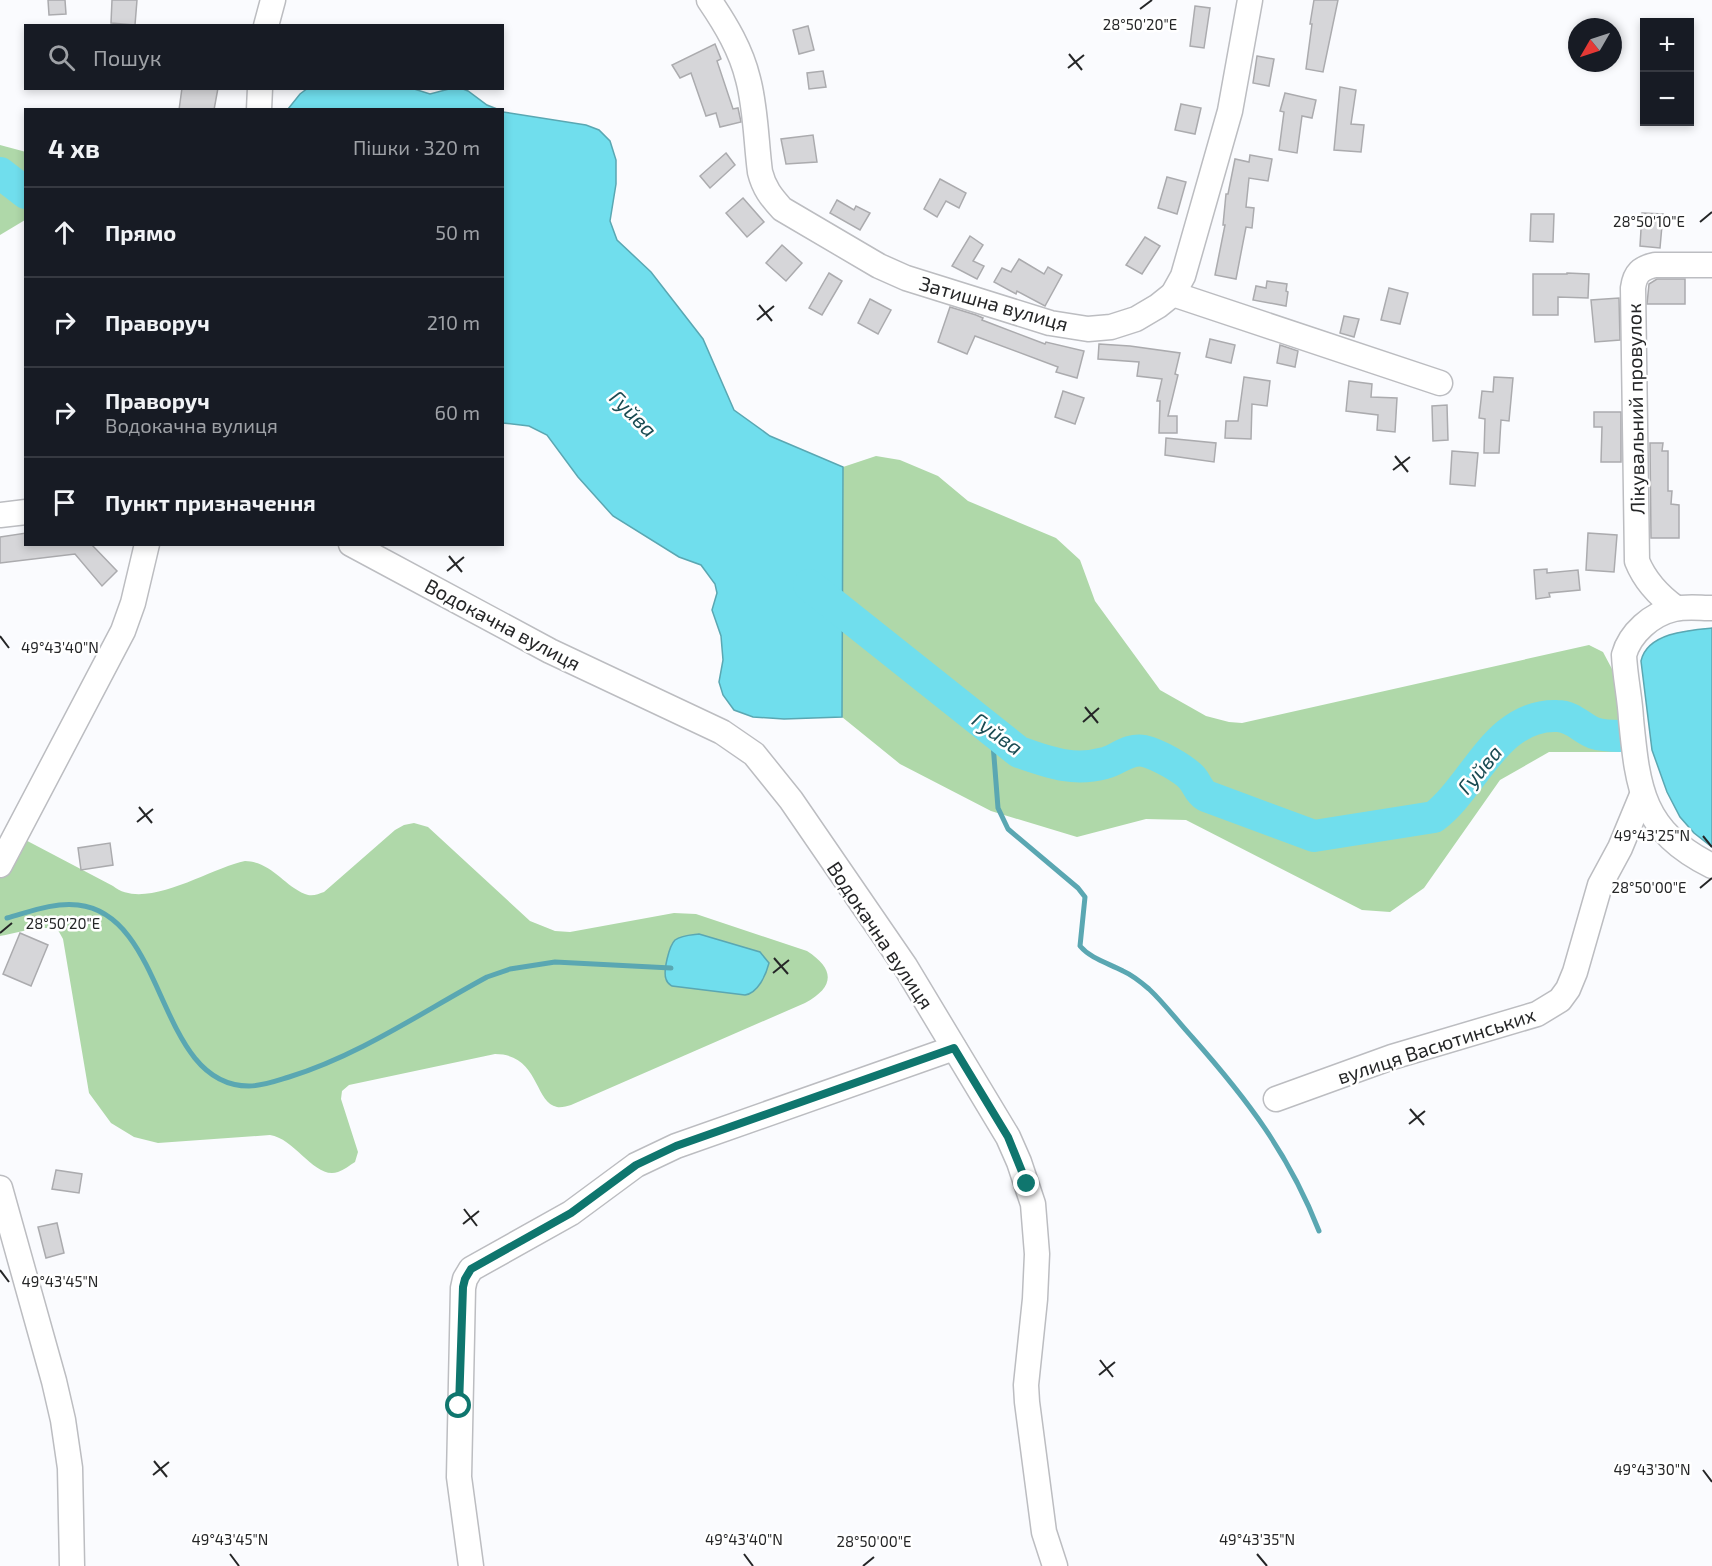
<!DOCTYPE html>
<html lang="uk">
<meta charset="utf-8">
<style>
:root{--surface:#171b24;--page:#242831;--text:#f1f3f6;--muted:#9ea1a6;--line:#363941}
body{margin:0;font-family:"Exo 2",sans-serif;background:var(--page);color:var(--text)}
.controls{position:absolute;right:18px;top:18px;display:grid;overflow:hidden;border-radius:0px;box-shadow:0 3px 9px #0003}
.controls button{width:54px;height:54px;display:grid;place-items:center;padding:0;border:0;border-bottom:2px solid var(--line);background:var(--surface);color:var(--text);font:30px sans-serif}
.compass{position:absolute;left:1568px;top:18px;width:54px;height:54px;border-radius:50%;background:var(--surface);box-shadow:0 3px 9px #0003;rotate:231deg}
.stop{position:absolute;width:18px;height:18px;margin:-14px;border:4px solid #0f766e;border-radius:50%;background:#fff}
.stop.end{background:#0f766e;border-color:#fff;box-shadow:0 2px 6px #0008}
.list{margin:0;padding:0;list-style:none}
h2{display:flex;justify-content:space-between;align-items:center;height:78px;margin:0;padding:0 24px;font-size:26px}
h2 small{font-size:20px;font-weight:400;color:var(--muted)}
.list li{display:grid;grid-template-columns:39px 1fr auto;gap:18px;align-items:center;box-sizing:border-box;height:90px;padding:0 24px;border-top:2px solid var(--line)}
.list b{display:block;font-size:22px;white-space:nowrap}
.list p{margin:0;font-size:20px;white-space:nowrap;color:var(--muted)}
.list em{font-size:20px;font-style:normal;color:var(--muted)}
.icon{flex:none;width:33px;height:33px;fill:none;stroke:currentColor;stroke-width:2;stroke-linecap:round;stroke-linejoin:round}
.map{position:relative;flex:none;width:1712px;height:1566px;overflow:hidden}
.search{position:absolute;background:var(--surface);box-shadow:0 3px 9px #0003;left:24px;top:24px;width:480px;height:66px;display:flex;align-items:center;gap:15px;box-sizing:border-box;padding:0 21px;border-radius:0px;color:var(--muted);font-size:22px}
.panel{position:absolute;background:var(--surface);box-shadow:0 3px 9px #0003;left:24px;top:108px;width:480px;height:438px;border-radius:0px}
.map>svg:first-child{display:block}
.green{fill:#afd8a9}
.water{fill:#70deed;stroke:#5aa7b2;stroke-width:1.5}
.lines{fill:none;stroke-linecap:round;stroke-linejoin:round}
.stream{stroke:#5aa7b2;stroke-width:5}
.river{stroke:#70deed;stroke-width:32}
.building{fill:#d6d6d9;stroke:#ababae;stroke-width:1.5}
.minor-casing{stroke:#bcbdc1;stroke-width:27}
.minor{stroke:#fff;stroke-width:24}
.route{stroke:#0f766e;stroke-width:8}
.ticks{fill:none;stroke:#252627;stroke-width:2}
.labels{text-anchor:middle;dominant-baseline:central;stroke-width:5;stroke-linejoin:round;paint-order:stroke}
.street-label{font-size:20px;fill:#252627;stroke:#fff}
.water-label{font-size:21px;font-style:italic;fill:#194b52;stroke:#fff}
.ticks-label{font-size:15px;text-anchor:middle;fill:#252627;stroke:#fff;stroke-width:5;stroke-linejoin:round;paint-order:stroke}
</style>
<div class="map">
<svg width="1712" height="1566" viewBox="0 0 1712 1566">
<rect width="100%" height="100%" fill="#fafbfe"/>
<g class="green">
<polygon points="0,145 26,152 25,220 0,235"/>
<polygon points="876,456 900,460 938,476 968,501 1056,538 1080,560 1095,601 1160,690 1206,716 1229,722 1242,723 1589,645 1603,652 1621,686 1624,752 1549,752 1500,780 1424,888 1390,912 1362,910 1186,820 1146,819 1077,837 991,811 900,764 842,717 843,467"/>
<path d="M414 823 428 827 530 921 555 931 570 932 674 913 696 914 807 951C835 969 835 987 805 1003L571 1105C567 1106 561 1108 557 1107 534 1102 539 1054 495 1054L349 1085 342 1091 341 1099 358 1152 355 1162C350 1165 344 1170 338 1172 315 1180 296 1139 270 1135L158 1143 134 1137 111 1123 89 1093 63 939 58 930C39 924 19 933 0 936V865L16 835 113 886C145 912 210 868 245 861 272 862 283 885 305 894 312 897 318 894 324 892L395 830 404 825Z"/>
</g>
<g class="water">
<polygon points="308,88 411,88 430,94 449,89 463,89 468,91 487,105 497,109 288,109 300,94"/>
<polygon points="503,112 586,125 599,130 610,141 616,160 616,184 610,221 617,240 651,272 703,339 734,410 770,436 843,467 842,717 784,719 753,717 734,710 723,695 719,682 723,660 721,636 712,610 717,593 715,584 701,565 679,557 613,516 578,477 547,435 529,426 503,423"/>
<path d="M1712 628V847L1694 833 1680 817 1667 792 1652 750 1641 661C1647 633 1689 630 1712 628Z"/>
<path d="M699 934 760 952 769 963C766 975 758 993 745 995L672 986C669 984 667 983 666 979 663 971 669 946 675 940 682 935 691 935 699 934Z"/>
</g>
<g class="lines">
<g class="stream">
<path d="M992 731 998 808 1008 829 1078 888 1085 897 1080 946C1091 959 1108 963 1123 971 1132 975 1142 983 1149 989 1165 1004 1178 1022 1192 1037 1247 1099 1289 1154 1319 1231"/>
<path d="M7 918C29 912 54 902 78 905 168 915 156 1086 249 1086 263 1086 276 1081 289 1077 360 1055 422 1012 487 977L510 969 555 962 671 968"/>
</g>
<g class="river">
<polyline points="0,173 26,193"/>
<path d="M809 585 1019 752C1049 762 1072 772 1105 763 1118 760 1128 748 1144 751 1157 754 1183 768 1192 778 1198 785 1198 791 1206 796L1314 836 1434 817C1475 786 1496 714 1557 716 1573 716 1581 728 1594 733 1603 736 1613 736 1621 736"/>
</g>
</g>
<g class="building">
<polygon points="48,0 65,0 66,14 49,15"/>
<polygon points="112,0 137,0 135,25 111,23"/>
<polygon points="1314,0 1338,0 1323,72 1306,69 1312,24 1310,24"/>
<polygon points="1195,6 1210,8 1204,48 1190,46"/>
<polygon points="808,26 814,50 799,54 793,30"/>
<polygon points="715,44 721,59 717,61 733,109 738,108 741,122 720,127 716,113 706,116 691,73 680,78 672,65"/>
<polygon points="1257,56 1274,59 1269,86 1253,83"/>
<polygon points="823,71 826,87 809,89 807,73"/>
<polygon points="1340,87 1356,90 1351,124 1364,125 1361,152 1334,150"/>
<polygon points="182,88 218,88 214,110 179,110"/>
<polygon points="1285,93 1316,100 1312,118 1302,116 1297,153 1279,150 1284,112 1280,111"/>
<polygon points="1181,104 1201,108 1195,134 1175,130"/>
<polygon points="813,135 817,162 786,164 781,139"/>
<polygon points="726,153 735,165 710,188 700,176"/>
<polygon points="1250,155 1272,159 1268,181 1249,178 1246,207 1254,208 1252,228 1246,227 1236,279 1215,275 1225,225 1223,225 1226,194 1228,194 1235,159 1249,162"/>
<polygon points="1167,177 1186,182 1177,214 1158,208"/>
<polygon points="940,179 966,193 959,208 946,201 937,217 924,209"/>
<polygon points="743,198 764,222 747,237 726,213"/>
<polygon points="837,200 854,210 856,206 870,213 860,230 830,213"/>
<polygon points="1642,213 1663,214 1660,248 1640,246"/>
<polygon points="1531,214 1554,214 1553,242 1530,241"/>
<polygon points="970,236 983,245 973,261 984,266 977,279 952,266"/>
<polygon points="1145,237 1160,246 1142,274 1126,265"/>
<polygon points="782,245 802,263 786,281 766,263"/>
<polygon points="1019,259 1044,274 1048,267 1062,275 1045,306 1017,291 1016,294 994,282 1002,268 1011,272"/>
<polygon points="829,273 842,281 822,315 809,308"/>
<polygon points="1567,273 1589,274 1588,298 1558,297 1558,315 1533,315 1533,274 1567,274"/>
<polygon points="1657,279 1685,279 1685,304 1647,304 1649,284"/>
<polygon points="1267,281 1287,284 1286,291 1288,292 1286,306 1253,300 1256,286 1266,288"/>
<polygon points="1389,288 1408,293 1400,324 1381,320"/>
<polygon points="1619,298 1620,340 1595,342 1591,300"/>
<polygon points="870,299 891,310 878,334 858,323"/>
<polygon points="950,307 976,315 983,318 982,320 1045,344 1046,342 1084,351 1077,378 1056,372 1058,367 975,336 967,354 938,342"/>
<polygon points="1344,316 1359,319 1354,337 1340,333"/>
<polygon points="1210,339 1235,345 1231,363 1206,357"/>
<polygon points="1099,344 1130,346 1180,353 1175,374 1178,375 1168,416 1177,416 1177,433 1159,433 1160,401 1157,401 1162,379 1137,376 1139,362 1098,359"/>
<polygon points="1280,345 1298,351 1295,367 1277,363"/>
<polygon points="1244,377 1270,381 1267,406 1252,404 1251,439 1225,438 1226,421 1238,421"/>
<polygon points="1494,377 1513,378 1509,421 1501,420 1499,453 1484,453 1485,419 1479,418 1482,391 1493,392"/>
<polygon points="1349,381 1372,384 1371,397 1397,398 1395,432 1377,430 1378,415 1346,411"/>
<polygon points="1063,391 1084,398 1075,424 1055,417"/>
<polygon points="1447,405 1448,440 1433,441 1432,406"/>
<polygon points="1594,412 1621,412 1621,462 1601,462 1602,427 1594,427"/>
<polygon points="1166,438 1216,443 1214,462 1165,455"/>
<polygon points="1650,443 1663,443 1662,451 1668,451 1668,491 1672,491 1671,504 1679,505 1679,538 1651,538"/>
<polygon points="1452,451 1478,453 1475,486 1450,484"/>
<polygon points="26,533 26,544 91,544 117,571 102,586 75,554 0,563 0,537"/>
<polygon points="1588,533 1617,535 1614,572 1586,570"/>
<polygon points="1547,569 1547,573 1578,570 1580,590 1549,593 1550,597 1536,599 1534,570"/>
<polygon points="110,843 113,865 81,870 78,848"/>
<polygon points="20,933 48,945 31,986 3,974"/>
<polygon points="56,1170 82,1174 79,1193 52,1189"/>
<polygon points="57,1223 64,1253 46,1258 38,1227"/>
</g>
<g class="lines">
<g class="minor-casing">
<g id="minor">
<path d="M709 0C726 25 741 50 748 79 756 109 756 142 760 172 764 188 771 197 782 209L879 266 906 278 1050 323 1088 329 1111 327 1136 319 1158 306 1173 294 1183 276 1230 111 1250 0"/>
<polyline points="266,26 273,0"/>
<polyline points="259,110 260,88"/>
<polyline points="1173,294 1440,383"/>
<polyline points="0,515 26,512"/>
<polyline points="351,544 550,651 722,732 754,754 791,800 905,966 1008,1137 1019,1162 1033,1204 1037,1254 1035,1299 1026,1385 1027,1402 1044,1532 1055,1566"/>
<path d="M1676 608C1658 595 1645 581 1637 561L1633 288C1635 273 1641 268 1655 265H1712"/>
<path d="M1712 608C1700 608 1686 606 1674 609 1652 614 1630 633 1624 655 1625 677 1630 698 1631 719 1638 790 1642 831 1712 866"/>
<polyline points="0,865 123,631 133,603 147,544"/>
<polyline points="1276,1099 1392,1057 1537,1014 1560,1000 1568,989 1575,972 1600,885 1620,848 1642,795"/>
<polyline points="0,1188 54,1381 63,1420 70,1468 72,1566"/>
<polyline points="471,1566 459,1477 463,1288 465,1279 471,1269 571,1213 636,1165 676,1146 954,1048"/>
</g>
</g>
<use href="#minor" class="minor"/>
</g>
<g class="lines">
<polyline class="route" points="459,1406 463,1287 465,1279 471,1269 571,1213 636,1165 676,1146 954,1048 1008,1137 1027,1184"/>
</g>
<path class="ticks" d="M1140 9 1152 0M1069 54 1082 70M1068 68 1084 55M1700 222 1712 212M759 305 772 321M757 320 774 306M1395 456 1408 472M1393 470 1410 457M449 556 462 572M447 571 464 557M0 636 9 648M1085 707 1098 723M1083 722 1099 708M139 807 152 823M137 822 153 809M1703 836 1712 847M1700 888 1712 878M0 933 12 923M774 958 788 974M773 973 789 960M1410 1109 1424 1125M1409 1124 1425 1111M464 1209 477 1226M463 1224 479 1211M0 1270 9 1282M1100 1360 1113 1377M1099 1375 1115 1362M154 1461 167 1477M1703 1470 1712 1482M153 1475 169 1462M230 1554 239 1566M744 1554 753 1566M1257 1554 1267 1566M863 1566 874 1557"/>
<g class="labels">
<g class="street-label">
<text transform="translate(994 303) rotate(16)">Затишна вулиця</text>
<text transform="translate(1635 409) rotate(-91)">Лікувальний провулок</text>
<text transform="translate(503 624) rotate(28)">Водокачна вулиця</text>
<text transform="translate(881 935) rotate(56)">Водокачна вулиця</text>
<text transform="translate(1436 1045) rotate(-18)">вулиця Васютинських</text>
</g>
<g class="water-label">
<text transform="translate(634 413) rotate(45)">Гуйва</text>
<text transform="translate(998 733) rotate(36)">Гуйва</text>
<text transform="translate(1479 769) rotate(-50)">Гуйва</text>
</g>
</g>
<g class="ticks-label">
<text x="1140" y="30">28°50'20"E</text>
<text x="1649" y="227">28°50'10"E</text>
<text x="60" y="653">49°43'40"N</text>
<text x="1652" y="841">49°43'25"N</text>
<text x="1649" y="893">28°50'00"E</text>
<text x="63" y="929">28°50'20"E</text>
<text x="60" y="1287">49°43'45"N</text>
<text x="1652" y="1475">49°43'30"N</text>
<text x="230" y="1545">49°43'45"N</text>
<text x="744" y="1545">49°43'40"N</text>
<text x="1257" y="1545">49°43'35"N</text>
<text x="874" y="1547">28°50'00"E</text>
</g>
</svg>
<div class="controls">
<button>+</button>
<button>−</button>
</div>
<svg class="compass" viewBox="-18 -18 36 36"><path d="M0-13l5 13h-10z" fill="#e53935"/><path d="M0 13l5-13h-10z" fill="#9ea1a6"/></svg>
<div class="stop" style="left:459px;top:1406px"></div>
<div class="stop end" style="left:1027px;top:1184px"></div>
<div class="search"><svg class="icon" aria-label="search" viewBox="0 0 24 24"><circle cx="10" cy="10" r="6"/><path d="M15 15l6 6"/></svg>Пошук</div>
<section class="panel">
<h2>4 хв<small>Пішки · 320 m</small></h2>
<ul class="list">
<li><svg class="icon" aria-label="ahead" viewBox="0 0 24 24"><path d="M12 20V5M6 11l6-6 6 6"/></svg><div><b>Прямо</b></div><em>50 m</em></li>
<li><svg class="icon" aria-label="right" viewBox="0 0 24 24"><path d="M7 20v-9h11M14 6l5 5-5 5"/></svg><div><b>Праворуч</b></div><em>210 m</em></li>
<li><svg class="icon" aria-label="right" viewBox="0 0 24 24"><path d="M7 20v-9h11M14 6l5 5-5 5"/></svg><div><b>Праворуч</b><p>Водокачна вулиця</p></div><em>60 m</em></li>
<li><svg class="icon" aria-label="arrive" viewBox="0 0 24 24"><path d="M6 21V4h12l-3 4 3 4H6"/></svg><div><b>Пункт призначення</b></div></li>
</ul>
</section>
</div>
